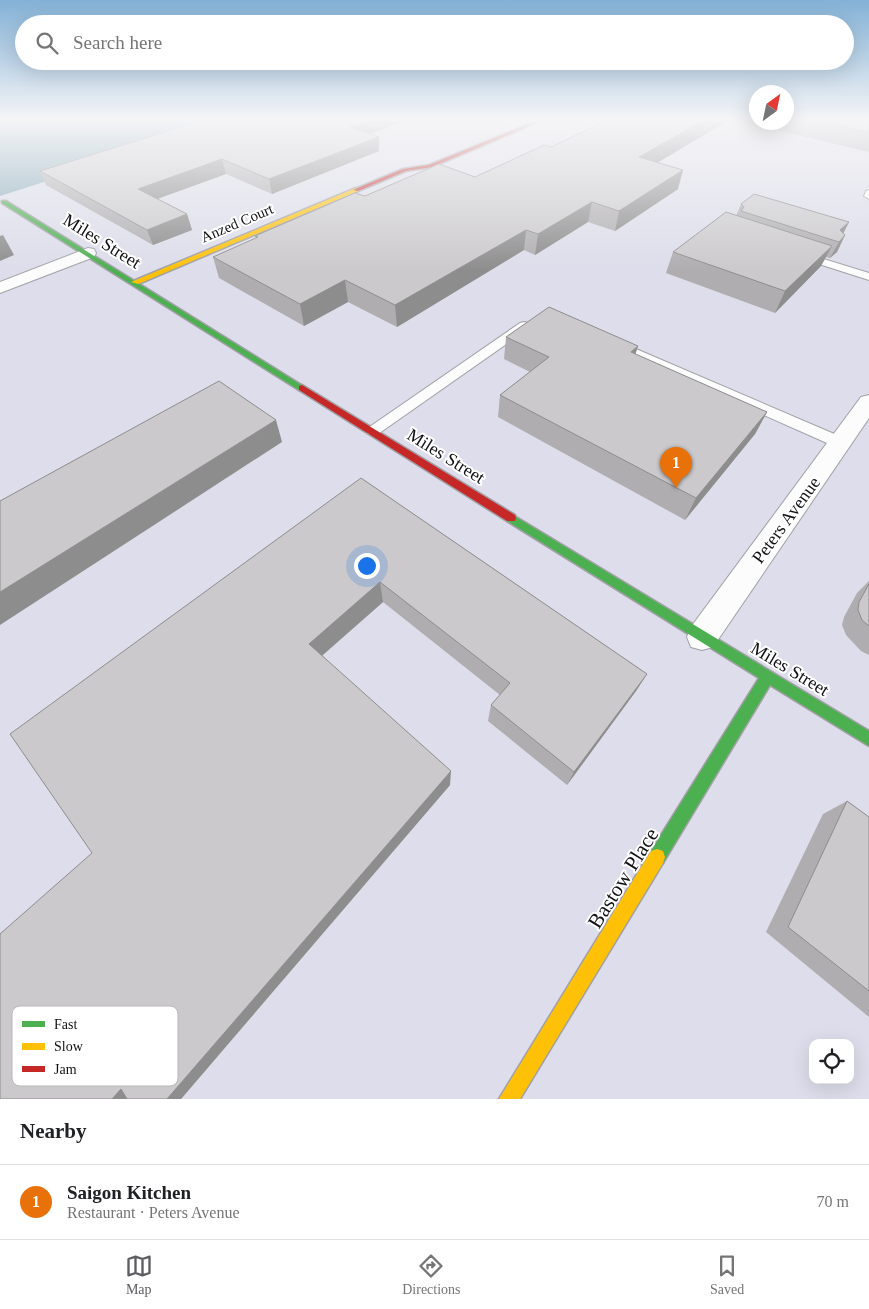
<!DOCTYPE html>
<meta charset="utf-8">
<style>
:root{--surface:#fff;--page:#f6f6f6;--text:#202124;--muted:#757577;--line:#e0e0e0;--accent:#5c5c61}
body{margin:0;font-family:"Times New Roman",serif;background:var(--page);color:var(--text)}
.controls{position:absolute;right:15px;bottom:15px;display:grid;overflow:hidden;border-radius:10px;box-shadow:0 5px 20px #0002}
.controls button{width:45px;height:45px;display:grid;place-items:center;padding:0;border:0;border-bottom:1px solid var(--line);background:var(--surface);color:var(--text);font:25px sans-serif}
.compass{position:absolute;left:749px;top:85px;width:45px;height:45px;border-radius:50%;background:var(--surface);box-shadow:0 5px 20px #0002;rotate:33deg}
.you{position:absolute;left:366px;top:565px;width:18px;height:18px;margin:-12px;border:4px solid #fff;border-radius:50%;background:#1a73e8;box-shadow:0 0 0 8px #1a73e833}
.badge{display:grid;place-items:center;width:32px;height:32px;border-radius:50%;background:var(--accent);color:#fff;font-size:16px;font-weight:700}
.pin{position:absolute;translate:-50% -41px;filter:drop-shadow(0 1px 2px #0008)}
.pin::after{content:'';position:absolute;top:26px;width:18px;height:15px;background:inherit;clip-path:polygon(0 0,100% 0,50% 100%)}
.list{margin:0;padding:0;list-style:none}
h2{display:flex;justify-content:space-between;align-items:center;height:65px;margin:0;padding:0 20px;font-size:21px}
h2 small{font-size:16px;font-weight:400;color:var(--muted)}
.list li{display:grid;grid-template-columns:32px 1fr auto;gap:15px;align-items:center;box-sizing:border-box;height:75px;padding:0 20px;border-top:1px solid var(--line)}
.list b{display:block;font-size:19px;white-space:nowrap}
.list p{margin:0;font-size:16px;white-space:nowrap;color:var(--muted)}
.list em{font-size:16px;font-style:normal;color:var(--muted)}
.icon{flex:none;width:28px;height:28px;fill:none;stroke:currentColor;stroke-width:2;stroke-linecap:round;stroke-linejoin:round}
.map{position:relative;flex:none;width:869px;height:1099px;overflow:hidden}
.search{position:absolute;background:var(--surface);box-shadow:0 5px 20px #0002;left:15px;right:15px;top:15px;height:55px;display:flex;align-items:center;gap:12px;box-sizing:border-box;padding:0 18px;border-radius:28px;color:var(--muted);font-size:19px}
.sheet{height:140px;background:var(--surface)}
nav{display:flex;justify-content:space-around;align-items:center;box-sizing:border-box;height:70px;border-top:1px solid var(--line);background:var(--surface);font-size:14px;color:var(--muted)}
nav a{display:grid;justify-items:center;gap:2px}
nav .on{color:var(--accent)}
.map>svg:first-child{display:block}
.built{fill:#ddddeb;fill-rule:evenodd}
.water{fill:#8cacba}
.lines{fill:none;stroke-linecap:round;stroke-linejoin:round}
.lane-casing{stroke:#a0a0a5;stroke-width:2}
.street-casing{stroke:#a0a0a5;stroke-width:2}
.fast-casing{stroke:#a0a0a5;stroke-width:3}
.slow-casing{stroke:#a0a0a5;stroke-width:3}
.jam-casing{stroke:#a0a0a5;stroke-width:3}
.lane{fill:#fcfcfc;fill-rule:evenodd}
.street{fill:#fcfcfc;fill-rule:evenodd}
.fast{fill:#4caf50;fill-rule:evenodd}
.slow{fill:#ffc107;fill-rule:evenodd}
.jam{fill:#c62828;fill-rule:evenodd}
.wall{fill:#afadaf}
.shaded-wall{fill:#8e8d8e}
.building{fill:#cbc9cb;stroke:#8e8d8e}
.labels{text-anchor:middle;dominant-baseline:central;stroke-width:4;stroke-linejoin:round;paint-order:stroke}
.far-street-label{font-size:15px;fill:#111115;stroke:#fff}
.street-label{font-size:18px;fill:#111115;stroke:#fff}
.near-street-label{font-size:21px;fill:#111115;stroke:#fff}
.key{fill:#fff;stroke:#b8b8b9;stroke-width:1}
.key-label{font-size:14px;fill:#111115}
</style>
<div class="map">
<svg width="869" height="1099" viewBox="0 0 869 1099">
<rect width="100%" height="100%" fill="#e8e8ee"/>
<path class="built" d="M246 118H756V122H786L869 118V1099H0V196ZM813 1043H850V1080H813Z"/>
<polygon class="water" points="0,118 246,118 0,196"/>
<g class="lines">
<g class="lane-casing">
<g id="lane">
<polygon points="869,190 869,199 864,196 866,191"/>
<polygon points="801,252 869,273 869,280 797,257 796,255 797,253"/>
<polygon points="524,322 528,323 530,326 528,329 378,434 368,434 366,431 368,428 520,323"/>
<polygon points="615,340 846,439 849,443 846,447 836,447 610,347 609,344"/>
</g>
</g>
<g class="street-casing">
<g id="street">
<polygon points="88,248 94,249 96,253 94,257 0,293 0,282"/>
<polygon points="869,395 869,418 713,647 702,650 691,647 687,637 691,627 861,397"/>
</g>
</g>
<g class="fast-casing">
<g id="fast">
<polygon points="2,201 6,201 306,388 305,390 299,390 2,203"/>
<polygon points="511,514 869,731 869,746 770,685 663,863 657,865 651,863 649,857 651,851 759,678 507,521 506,518 507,515"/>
</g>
</g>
<g class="slow-casing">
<g id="slow">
<polygon points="356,188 358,189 358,191 138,284 131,282"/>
<polygon points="657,849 663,851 665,857 663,863 520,1099 499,1099 651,851"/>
</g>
</g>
<g class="jam-casing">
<g id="jam">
<polygon points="543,118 548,118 432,167 406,171 358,191 353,190 403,169 429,165"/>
<polygon points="302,385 515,515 516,518 515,521 507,521 299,390 299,386"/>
</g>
</g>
<use href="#lane" class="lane"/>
<use href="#street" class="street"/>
<use href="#fast" class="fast"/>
<use href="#slow" class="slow"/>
<use href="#jam" class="jam"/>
</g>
<g class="wall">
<polygon points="412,118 369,134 379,137 379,151 272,194 226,174 157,199 187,214 192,230 153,245 46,185 40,171"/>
<polygon points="612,118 756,118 756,122 786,122 786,118 869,118 869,152 731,119 657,162 678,189 615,231 588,222 535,255 524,250 397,327 348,302 304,326 219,278 213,257 256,238 255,236 365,196 475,177 551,147"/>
<polygon points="741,204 849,222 843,233 845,235 837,252 830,258 826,257 821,266 775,313 666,273 673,252 736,216"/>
<polygon points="506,337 638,346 635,354 767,412 755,434 685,520 498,417 500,395 530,372 504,359"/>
<polygon points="361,478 647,674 636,691 567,785 488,721 491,705 500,695 383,602 322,655 450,785 181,1099 0,1099 92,853"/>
<polygon points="869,581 869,655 861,651 846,635 842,625 844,617 857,593"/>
<polygon points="847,801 869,817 869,1017 766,932 823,814"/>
</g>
<g class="shaded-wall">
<polygon points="376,118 412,118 351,141 350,127"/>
<polygon points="708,118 731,118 731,119 635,176 639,157"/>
<polygon points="379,137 379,151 272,194 269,179"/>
<polygon points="222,159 226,174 143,204 138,189"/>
<polygon points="683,170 678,189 615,231 619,211"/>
<polygon points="592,202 588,222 535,255 538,234"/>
<polygon points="187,214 192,230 153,245 147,230"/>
<polygon points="849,222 841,238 840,230"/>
<polygon points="526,230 524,250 397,327 395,305"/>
<polygon points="3,235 14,255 0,261 0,236"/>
<polygon points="845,235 837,252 830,258 839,242"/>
<polygon points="832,246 821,266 775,313 785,291"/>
<polygon points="345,280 348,302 304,326 300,304"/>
<polygon points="638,346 631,368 631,352"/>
<polygon points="767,412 755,434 685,520 696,498"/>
<polygon points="276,420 282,442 0,625 0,592"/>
<polygon points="380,582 383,602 315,662 309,644"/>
<polygon points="647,674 636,691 567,785 574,772"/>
<polygon points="451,771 450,785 181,1099 167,1099"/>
<polygon points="121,1089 130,1099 112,1099"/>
</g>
<g class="building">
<polygon points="210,118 376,118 350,127 379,137 269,179 222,159 138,189 187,214 147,230 40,171"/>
<polygon points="612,118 708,118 639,157 683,170 619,211 592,202 538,234 526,230 395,305 345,280 300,304 213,257 258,237 255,236 355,193 365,196 439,164 475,177 544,145 551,147"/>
<polygon points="806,118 869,118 869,132"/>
<polygon points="754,194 849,222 840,230 845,235 839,242 741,211 744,207 741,204"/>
<polygon points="726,212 832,246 785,291 673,252"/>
<polygon points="549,307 638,346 631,352 767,412 696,498 500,395 549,357 506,337"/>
<polygon points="219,381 276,420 0,592 0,501"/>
<polygon points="361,478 647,674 574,772 491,705 510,683 380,582 309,644 451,771 167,1099 127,1099 121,1089 112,1099 0,1099 0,934 92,853 10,734"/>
<polygon points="869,584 869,626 862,620 858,610 859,602"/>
<polygon points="847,801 869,817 869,991 788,927"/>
</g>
<linearGradient id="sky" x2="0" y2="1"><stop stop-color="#83b1d6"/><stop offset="0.44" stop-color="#f5f5f7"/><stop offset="1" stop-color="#f5f5f7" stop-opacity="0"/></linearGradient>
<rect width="869" height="271" fill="url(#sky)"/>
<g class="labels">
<g class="far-street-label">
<text transform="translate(237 223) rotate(-23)">Anzed Court</text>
</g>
<g class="street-label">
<text transform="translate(102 241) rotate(32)">Miles Street</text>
<text transform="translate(446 456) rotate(32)">Miles Street</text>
<text transform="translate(786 520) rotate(-54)">Peters Avenue</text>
<text transform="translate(790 669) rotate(31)">Miles Street</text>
</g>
<g class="near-street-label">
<text transform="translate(623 878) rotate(-58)">Bastow Place</text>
</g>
</g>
<rect x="12" y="1006" width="166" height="80" rx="8" class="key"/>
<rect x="22" y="1021" width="23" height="6" fill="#4caf50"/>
<rect x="22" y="1043" width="23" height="7" fill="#ffc107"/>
<rect x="22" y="1066" width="23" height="6" fill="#c62828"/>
<g class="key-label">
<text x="54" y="1029">Fast</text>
<text x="54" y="1051">Slow</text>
<text x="54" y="1074">Jam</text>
</g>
</svg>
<div class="controls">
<button><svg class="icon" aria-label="locate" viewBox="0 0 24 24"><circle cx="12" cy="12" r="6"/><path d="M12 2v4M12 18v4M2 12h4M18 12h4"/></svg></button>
</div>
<svg class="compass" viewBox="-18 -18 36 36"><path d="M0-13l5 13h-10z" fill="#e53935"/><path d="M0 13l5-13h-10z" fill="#757577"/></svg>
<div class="you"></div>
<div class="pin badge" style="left:676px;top:488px;background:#e8710a">1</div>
<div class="search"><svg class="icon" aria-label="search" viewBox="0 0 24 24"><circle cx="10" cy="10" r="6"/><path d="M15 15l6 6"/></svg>Search here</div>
</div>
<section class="sheet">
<h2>Nearby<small></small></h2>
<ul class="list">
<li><span class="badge" style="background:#e8710a">1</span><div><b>Saigon Kitchen</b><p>Restaurant · Peters Avenue</p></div><em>70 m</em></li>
</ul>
</section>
<nav>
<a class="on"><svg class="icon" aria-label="map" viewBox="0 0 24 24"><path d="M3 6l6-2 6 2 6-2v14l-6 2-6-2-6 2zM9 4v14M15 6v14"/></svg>Map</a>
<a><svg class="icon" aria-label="directions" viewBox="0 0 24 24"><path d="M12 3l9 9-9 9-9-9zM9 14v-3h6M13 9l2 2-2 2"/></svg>Directions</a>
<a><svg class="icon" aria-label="saved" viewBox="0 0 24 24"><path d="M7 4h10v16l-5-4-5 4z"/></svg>Saved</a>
</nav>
